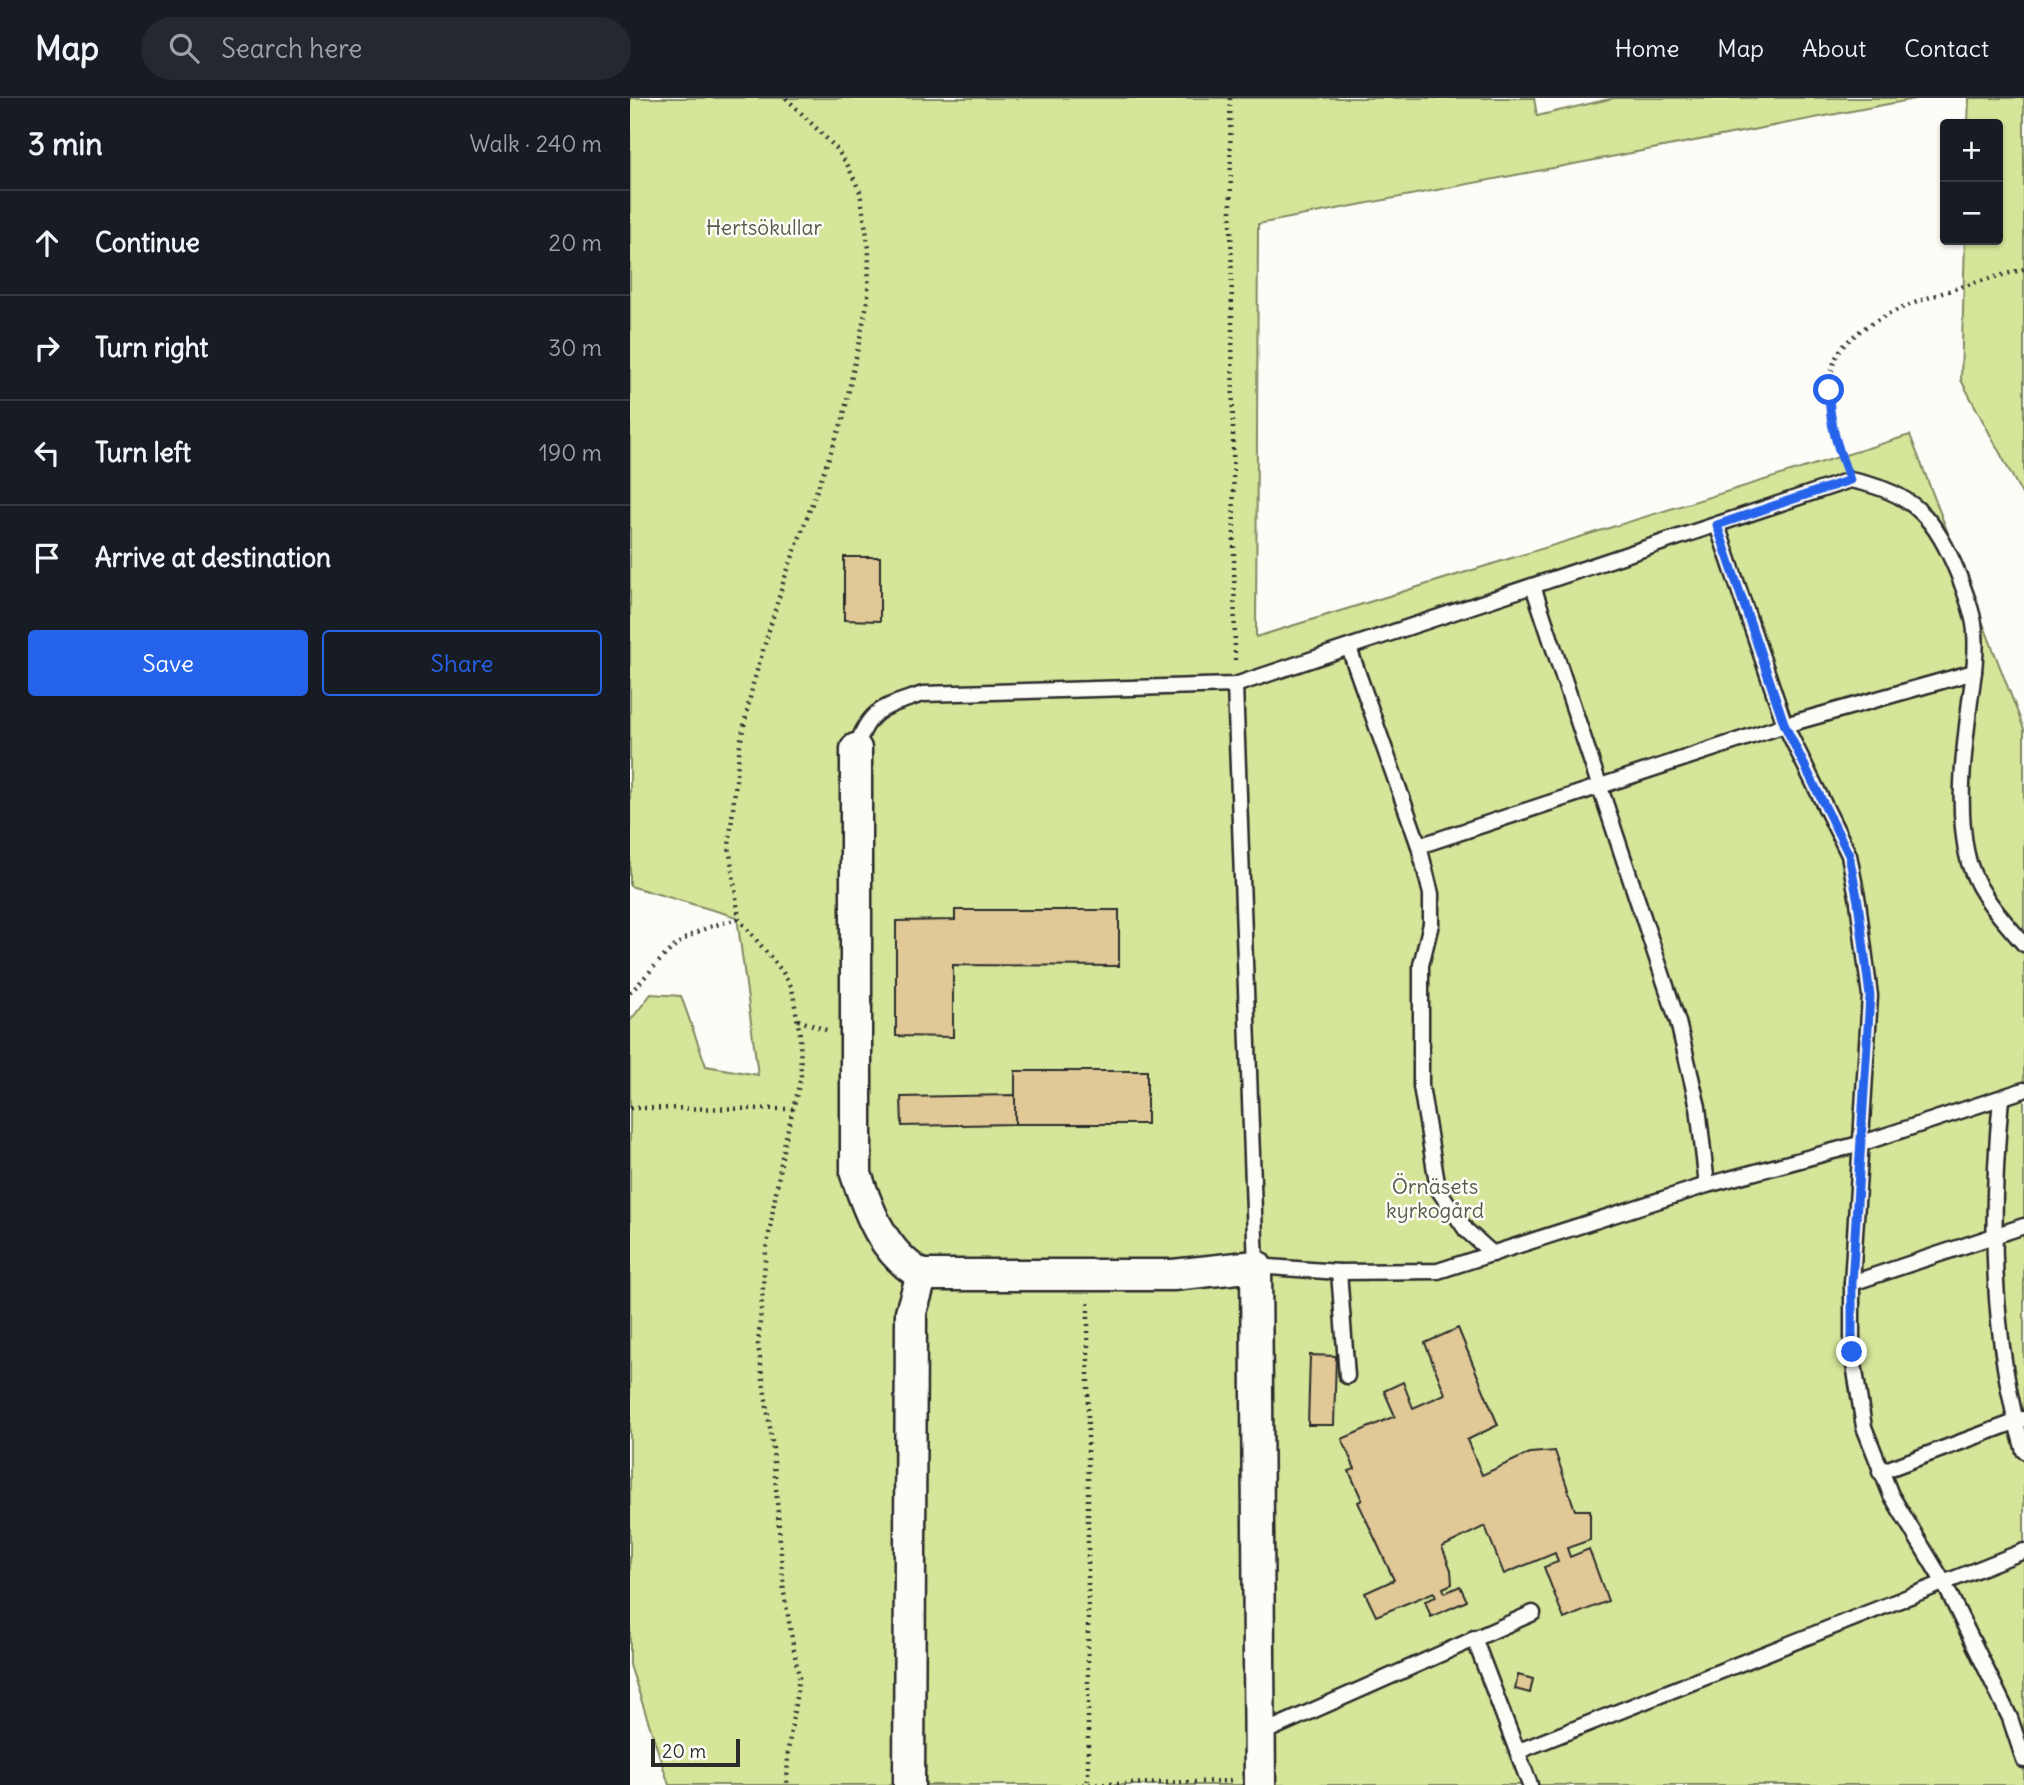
<!DOCTYPE html>
<meta charset="utf-8">
<style>
:root{--surface:#171b24;--page:#242831;--text:#f1f3f6;--muted:#9ea1a6;--line:#363941;--accent:#2563eb}
body{margin:0;font-family:Delius,sans-serif;background:var(--page);color:var(--text)}
.controls{position:absolute;right:21px;top:21px;display:grid;overflow:hidden;border-radius:7px;box-shadow:0 2px 5px #0004}
.controls button{width:63px;height:63px;display:grid;place-items:center;padding:0;border:0;border-bottom:2px solid var(--line);background:var(--surface);color:var(--text);font:35px sans-serif}
.scale{position:absolute;left:21px;bottom:18px;width:89px;box-sizing:border-box;padding-left:7px;border:4px solid #2b2b2b;border-top:0;font-size:19px;line-height:24px;white-space:nowrap;color:#2b2b2b;-webkit-text-stroke:5px #fdfcf7;paint-order:stroke}
.stop{position:absolute;width:21px;height:21px;margin:-16px;border:5px solid #2563eb;border-radius:50%;background:#fff}
.stop.end{background:#2563eb;border-color:#fff;box-shadow:0 2px 7px #0008}
.list{margin:0;padding:0;list-style:none}
h2{display:flex;justify-content:space-between;align-items:center;height:91px;margin:0;padding:0 28px;font-size:30px}
h2 small{font-size:23px;font-weight:400;color:var(--muted)}
.list li{display:grid;grid-template-columns:46px 1fr auto;gap:21px;align-items:center;box-sizing:border-box;height:105px;padding:0 28px;border-top:2px solid var(--line)}
.list b{display:block;font-size:26px;white-space:nowrap}
.list em{font-size:23px;font-style:normal;color:var(--muted)}
.actions{display:flex;gap:14px;padding:21px 28px}
.actions a{flex:1;padding:16px 0;border:2px solid var(--accent);border-radius:7px;text-align:center;font-size:24px;color:var(--accent)}
.actions .main{background:var(--accent);color:#fff}
.icon{flex:none;width:38px;height:38px;fill:none;stroke:currentColor;stroke-width:2;stroke-linecap:round;stroke-linejoin:round}
.map{position:relative;flex:none;width:1394px;height:1687px;overflow:hidden}
header{display:flex;align-items:center;gap:42px;box-sizing:border-box;height:98px;padding:0 35px;background:var(--surface);border-bottom:2px solid var(--line)}
header strong{font-size:33px}
nav{display:flex;gap:38px;margin-inline-start:auto;font-size:24px}
.search{width:490px;height:63px;background:var(--page);display:flex;align-items:center;gap:18px;box-sizing:border-box;padding:0 24px;border-radius:38px;color:var(--muted);font-size:26px}
main{display:flex}
aside{flex:1;background:var(--surface)}
.map>svg:first-child{display:block}
.green{fill:#d5e69a;stroke:#808862;stroke-width:2}
.building{fill:#e1c897;stroke:#2b2b2b;stroke-width:2}
.lines{fill:none;stroke-linecap:round;stroke-linejoin:round}
.lane-casing{stroke:#2b2b2b;stroke-width:19}
.street-casing{stroke:#2b2b2b;stroke-width:35}
.path{stroke:#2b2b2b;stroke-width:4.5;stroke-dasharray:2 5;stroke-linecap:butt}
.lane{stroke:#fdfcf7;stroke-width:14}
.street{stroke:#fdfcf7;stroke-width:30}
.route{stroke:#2563eb;stroke-width:9}
.labels{text-anchor:middle;dominant-baseline:central;stroke-width:5;stroke-linejoin:round;paint-order:stroke}
.park-label{font-size:21px;fill:#565a47;stroke:#fdfcf7}
</style>
<header>
<strong>Map</strong>
<div class="search"><svg class="icon" aria-label="search" viewBox="0 0 24 24"><circle cx="10" cy="10" r="6"/><path d="M15 15l6 6"/></svg>Search here</div>
<nav><a>Home</a><a>Map</a><a>About</a><a>Contact</a></nav>
</header>
<main>
<aside>
<h2>3 min<small>Walk · 240 m</small></h2>
<ul class="list">
<li><svg class="icon" aria-label="ahead" viewBox="0 0 24 24"><path d="M12 20V5M6 11l6-6 6 6"/></svg><div><b>Continue</b></div><em>20 m</em></li>
<li><svg class="icon" aria-label="right" viewBox="0 0 24 24"><path d="M7 20v-9h11M14 6l5 5-5 5"/></svg><div><b>Turn right</b></div><em>30 m</em></li>
<li><svg class="icon" aria-label="left" viewBox="0 0 24 24"><path d="M17 20v-9H6M10 6l-5 5 5 5"/></svg><div><b>Turn left</b></div><em>190 m</em></li>
<li><svg class="icon" aria-label="arrive" viewBox="0 0 24 24"><path d="M6 21V4h12l-3 4 3 4H6"/></svg><div><b>Arrive at destination</b></div></li>
</ul>
<div class="actions"><a class="main">Save</a><a>Share</a></div>
</aside>
<div class="map">
<svg width="1394" height="1687" viewBox="0 0 1394 1687">
<rect width="100%" height="100%" fill="#fdfcf7"/>
<filter id="ink" filterUnits="userSpaceOnUse"><feTurbulence type="fractalNoise" baseFrequency=".0143" numOctaves="2"/><feDisplacementMap in="SourceGraphic" scale="14" xChannelSelector="R" yChannelSelector="G"/><feConvolveMatrix kernelMatrix="1 2 1 2 8 2 1 2 1" color-interpolation-filters="sRGB"/></filter>
<g filter="url(#ink)">
<g class="green">
<polygon points="0,0 904,0 907,18 984,0 1290,0 628,126 626,539 1280,337 1394,631 1394,1687 39,1687 0,1567 0,923 21,896 51,898 76,968 128,977 107,819 0,788"/>
<polygon points="1339,0 1394,0 1394,400 1331,282 1335,142 1368,142 1368,26 1338,26"/>
</g>
<g class="building">
<polygon points="214,459 250,459 250,523 214,522"/>
<polygon points="325,812 489,812 489,868 323,867 323,939 266,938 266,823 325,822"/>
<rect x="385" y="973" width="132" height="53"/>
<polygon points="385,997 385,1026 272,1028 271,999"/>
<polygon points="828,1230 868,1327 837,1342 852,1377 900,1355 925,1353 945,1412 960,1412 960,1442 937,1450 940,1459 959,1451 978,1503 934,1521 914,1469 928,1464 925,1455 874,1476 855,1428 812,1449 821,1472 822,1486 813,1490 815,1495 830,1488 837,1503 801,1519 795,1503 806,1499 804,1494 746,1518 735,1495 764,1482 728,1404 732,1402 719,1373 725,1371 712,1341 765,1318 754,1293 773,1284 783,1310 815,1296 795,1245"/>
<polygon points="680,1257 706,1258 704,1327 678,1327"/>
<polygon points="888,1577 903,1581 900,1595 885,1591"/>
</g>
<g class="lines">
<g class="lane-casing">
<g id="lane">
<polyline points="1087,427 1155,627 1219,757 1228,804 1240,898 1222,1185 1222,1254 1234,1329 1261,1397 1314,1485 1380,1620 1394,1662"/>
<polyline points="903,488 1048,924 1068,1009 1077,1087"/>
<polyline points="719,550 789,748 801,796 801,826 791,867 791,988 808,1091 836,1132 863,1156"/>
<polyline points="605,587 626,1168 709,1174 808,1173 1077,1087 1233,1045 1394,992"/>
<path d="M226 651C239 609 255 609 293 596L605 587 1220 382C1284 394 1305 420 1329 478 1335 495 1344 516 1345 534 1347 557 1343 581 1340 603 1334 653 1327 703 1336 752 1342 789 1370 819 1394 846"/>
<polyline points="789,748 1155,627 1344,574"/>
<path d="M1371 1000C1360 1118 1360 1239 1394 1353"/>
<polyline points="709,1174 717,1278"/>
<polyline points="1222,1185 1394,1128"/>
<polyline points="1250,1374 1393,1321"/>
<polyline points="844,1540 900,1687"/>
<polyline points="630,1636 903,1515"/>
<polyline points="889,1653 1394,1453"/>
</g>
</g>
<g class="street-casing">
<g id="street">
<path d="M226 651V1076C239 1115 254 1156 292 1177L281 1214 279 1687"/>
<polyline points="292,1177 543,1177 626,1168 630,1687"/>
</g>
</g>
<g class="path">
<polyline points="156,0 205,49 217,66 230,94 239,151 238,201 213,321 154,482 123,586 110,646 99,748 109,821 152,873 162,890 170,937 171,979 154,1047 136,1153 128,1247 143,1351 154,1495 169,1580 158,1652 157,1687"/>
<polyline points="600,0 605,565"/>
<path d="M1212 362C1200 331 1192 295 1205 262 1224 213 1346 185 1394 171"/>
<path d="M0 895C42 851 46 835 109 821"/>
<polyline points="168,922 199,933"/>
<polyline points="0,1010 164,1011"/>
<polyline points="458,1205 458,1687"/>
<polyline points="445,1687 601,1683"/>
</g>
<use href="#lane" class="lane"/>
<use href="#street" class="street"/>
</g>
</g>
<g class="lines" filter="url(#ink)">
<path class="route" d="M1199 292C1199 326 1208 351 1220 382L1087 427 1155 628 1219 757 1228 804 1240 898 1222 1185V1254"/>
</g>
<g class="labels">
<g class="park-label">
<text x="134" y="129">Hertsökullar</text>
<text x="805" y="1088">Örnäsets<tspan x="805" dy="24">kyrkogård</tspan></text>
</g>
</g>
</svg>
<div class="controls">
<button>+</button>
<button>−</button>
</div>
<div class="scale">20 m</div>
<div class="stop" style="left:1199px;top:292px"></div>
<div class="stop end" style="left:1222px;top:1254px"></div>
</div>
</main>
